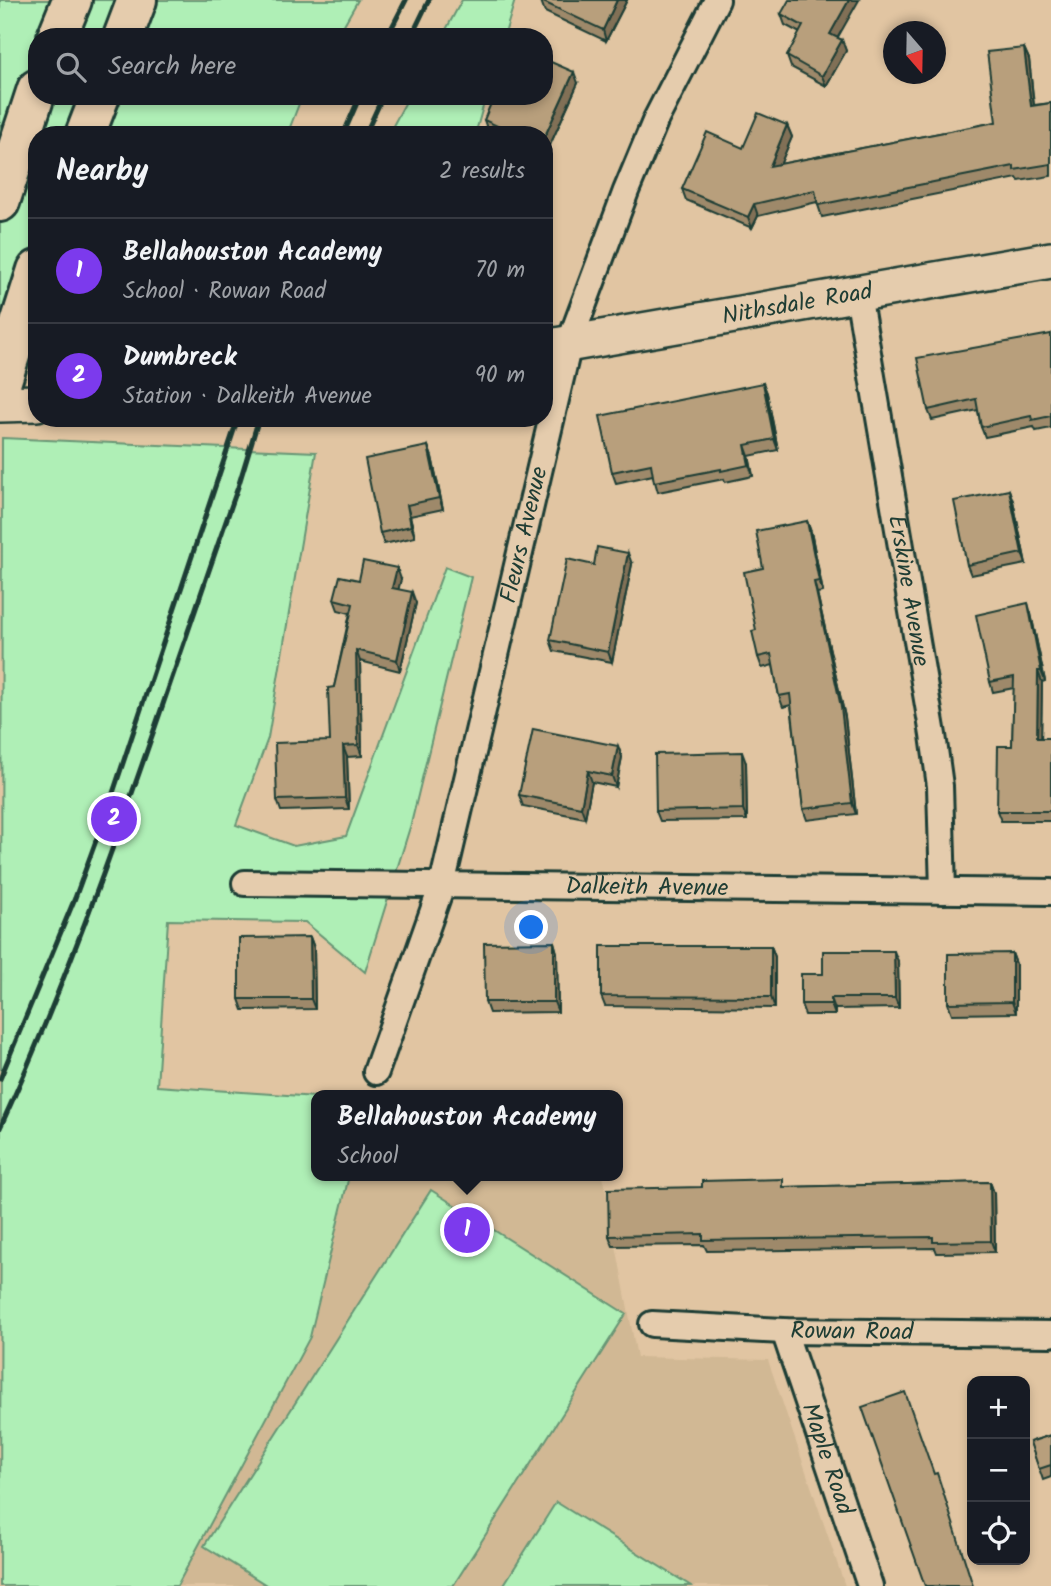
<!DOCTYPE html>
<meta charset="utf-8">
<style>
:root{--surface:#171b24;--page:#242831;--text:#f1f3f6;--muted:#9ea1a6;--line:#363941;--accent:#7c3aed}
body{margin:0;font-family:Kalam,sans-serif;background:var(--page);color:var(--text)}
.controls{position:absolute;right:21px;bottom:21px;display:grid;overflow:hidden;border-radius:14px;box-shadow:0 4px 10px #0003}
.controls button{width:63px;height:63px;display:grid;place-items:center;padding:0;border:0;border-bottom:2px solid var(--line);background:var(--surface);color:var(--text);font:35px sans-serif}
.compass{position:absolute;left:883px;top:21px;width:63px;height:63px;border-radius:50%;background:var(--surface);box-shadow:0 4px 10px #0003;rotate:160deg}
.you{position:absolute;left:532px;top:928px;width:24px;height:24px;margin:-18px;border:5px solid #fff;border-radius:50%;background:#1a73e8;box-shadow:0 0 0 10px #1a73e833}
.badge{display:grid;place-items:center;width:46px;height:46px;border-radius:50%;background:var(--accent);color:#fff;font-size:23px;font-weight:700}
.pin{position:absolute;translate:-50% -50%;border:4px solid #fff;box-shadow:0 2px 7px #0006}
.popup{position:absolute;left:311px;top:1090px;width:312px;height:91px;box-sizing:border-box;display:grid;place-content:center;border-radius:14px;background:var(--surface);filter:drop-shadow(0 2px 5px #0005);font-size:23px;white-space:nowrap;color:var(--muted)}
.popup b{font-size:26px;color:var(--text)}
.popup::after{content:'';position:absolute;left:50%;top:100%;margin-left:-14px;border:14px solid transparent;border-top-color:var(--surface)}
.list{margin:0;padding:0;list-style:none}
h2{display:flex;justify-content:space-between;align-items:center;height:91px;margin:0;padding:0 28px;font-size:30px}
h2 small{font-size:23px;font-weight:400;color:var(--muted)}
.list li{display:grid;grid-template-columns:46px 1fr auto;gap:21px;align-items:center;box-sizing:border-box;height:105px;padding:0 28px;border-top:2px solid var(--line)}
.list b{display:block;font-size:26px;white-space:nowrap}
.list p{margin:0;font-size:23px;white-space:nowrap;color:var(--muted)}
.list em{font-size:23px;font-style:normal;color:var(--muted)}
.icon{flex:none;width:38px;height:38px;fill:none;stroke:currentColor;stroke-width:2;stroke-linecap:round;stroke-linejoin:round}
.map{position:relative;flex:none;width:1051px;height:1586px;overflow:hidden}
.search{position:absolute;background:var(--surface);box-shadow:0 4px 10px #0003;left:28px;top:28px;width:525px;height:77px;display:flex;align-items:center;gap:18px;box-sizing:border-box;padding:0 24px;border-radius:28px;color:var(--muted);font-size:26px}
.panel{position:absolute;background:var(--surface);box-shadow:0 4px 10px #0003;left:28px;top:126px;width:525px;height:301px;border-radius:28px}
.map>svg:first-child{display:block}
.built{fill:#d1b894}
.green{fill:#afefb6;stroke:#679675;stroke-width:2}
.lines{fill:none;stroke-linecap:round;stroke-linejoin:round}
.street-casing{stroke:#1f3d34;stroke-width:30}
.secondary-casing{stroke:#1f3d34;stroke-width:40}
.highway-casing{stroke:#1f3d34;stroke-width:44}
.street{stroke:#e5ccad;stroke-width:24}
.secondary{stroke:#e5ccad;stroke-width:35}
.highway{stroke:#e5ccad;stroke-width:38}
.rail{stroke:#1f3d34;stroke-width:5}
.wall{fill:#9e896a;stroke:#1f3d34;stroke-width:2}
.shaded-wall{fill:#816f56;stroke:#1f3d34;stroke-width:2}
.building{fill:#b89f7b;stroke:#1f3d34;stroke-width:2}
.labels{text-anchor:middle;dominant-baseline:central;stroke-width:6;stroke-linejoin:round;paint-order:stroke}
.street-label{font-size:24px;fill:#1f3d34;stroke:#e5ccad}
</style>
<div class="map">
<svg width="1051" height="1586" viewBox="0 0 1051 1586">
<rect width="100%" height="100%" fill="#e1c5a2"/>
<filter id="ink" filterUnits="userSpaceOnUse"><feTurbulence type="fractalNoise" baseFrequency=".0143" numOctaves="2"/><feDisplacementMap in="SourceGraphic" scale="14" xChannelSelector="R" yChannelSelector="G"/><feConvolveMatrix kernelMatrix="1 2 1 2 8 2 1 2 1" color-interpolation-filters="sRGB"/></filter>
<g filter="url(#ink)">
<polygon class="built" points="346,1176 603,1176 637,1357 768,1360 845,1586 157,1586"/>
<g class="green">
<polygon points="0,0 358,0 337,37 37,37 37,96 302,96 287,135 37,135 37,364 0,365"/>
<polygon points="462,0 515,0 504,37 442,37"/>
<polygon points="409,96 486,96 475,135 388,135"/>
<polygon points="2,438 316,452 268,738 236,825 294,846 346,836 445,567 471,577 411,824 365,972 305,922 168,920 157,1086 316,1097 316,1176 349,1176 310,1337 177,1586 0,1586"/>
<polygon points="431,1190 626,1314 453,1586 268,1586 204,1546"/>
<polygon points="556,1502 691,1586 503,1586"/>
</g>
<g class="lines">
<g class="street-casing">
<g id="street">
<path id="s1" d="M858 294 933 735 940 786 943 891"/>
<path id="s2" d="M245 883 1051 892"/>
<path id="s3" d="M376 1072 442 885 569 344 626 191 656 119 717 0"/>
<path id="s4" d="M652 1324 784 1331 1051 1334"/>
<path id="s5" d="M784 1331 870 1586"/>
</g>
</g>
<g class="secondary-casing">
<g id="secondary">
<path id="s6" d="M544 348 1051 260"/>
<polyline points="0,404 37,403"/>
</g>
</g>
<g class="highway-casing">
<g id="highway">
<polyline points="57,37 72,0"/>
<polyline points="123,37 137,0"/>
<polyline points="85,135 100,96"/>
<polyline points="0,202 37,89"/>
<polyline points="0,387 37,270"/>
</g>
</g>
<use href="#street" class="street"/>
<use href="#secondary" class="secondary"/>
<use href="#highway" class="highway"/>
<g class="rail">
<polyline points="387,37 406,0"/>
<polyline points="411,37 429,0"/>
<polyline points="343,135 360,96"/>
<polyline points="365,135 383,96"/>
<polyline points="0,1079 75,898 109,805 238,418"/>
<path d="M0 1128C95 920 162 702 238 487L259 418"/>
</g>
</g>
<g class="wall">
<polygon points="627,0 606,41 545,12 541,1"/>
<polygon points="781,14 842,40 846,51 826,86 791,67 787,56 800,33 785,25"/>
<polygon points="1024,48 1029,59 1034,105 1051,103 1051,176 1019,181 1017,178 822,217 817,202 758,216 752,228 686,200 682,189 743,148 787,125 792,137 780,164 996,122"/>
<polygon points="578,83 545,156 544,135 497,135 488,131 484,120"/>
<polygon points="1051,334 1051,428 1036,431 1034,427 985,437 981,427 978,410 932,420 928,410"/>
<polygon points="763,383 767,393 778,450 749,456 753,476 725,482 724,479 658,492 653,475 616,483 612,472"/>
<polygon points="428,446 432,457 443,509 410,516 415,537 384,544 380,533"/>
<polygon points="1009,490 1013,501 1026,564 971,575 967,565"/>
<polygon points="807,521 811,532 823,592 817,593 845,717 856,814 807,820 803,809 791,705 783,707 779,696 773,665 762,668 758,657 756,630 763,568"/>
<polygon points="632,564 612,662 554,651 550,640"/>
<polygon points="401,579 398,589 416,603 400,671 360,661 362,756 347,757 349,809 281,811 277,800 330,741 334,687 350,613 338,610 334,599 359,580"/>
<polygon points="1031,614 1045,681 1042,682 1041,738 1051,738 1051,821 1001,821 997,811 1012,746 1014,688 993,692 990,682"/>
<polygon points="618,746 622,757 616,787 592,782 585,818 523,806 519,795"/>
<polygon points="746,763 747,820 660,821 656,811"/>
<polygon points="310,937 314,948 315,1009 243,1010 239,999"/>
<polygon points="554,942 557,953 558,1012 489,1013 485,1002"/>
<polygon points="771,946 775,957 775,1008 605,1006 601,996"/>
<polygon points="1012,953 1016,964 1016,1013 952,1014 948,1003"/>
<polygon points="898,961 899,1008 835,1009 835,1015 805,1015 801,1004 823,974"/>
<polygon points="990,1182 994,1193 995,1252 937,1253 935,1248 707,1251 704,1245 613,1246 609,1236 702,1187 786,1187"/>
<polygon points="1051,1435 1051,1477 1043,1480 1030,1442"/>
</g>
<g class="shaded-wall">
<polygon points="617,0 627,0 606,41 603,30"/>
<polygon points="849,0 859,0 834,44 830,34"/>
<polygon points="842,40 846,51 826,86 822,76"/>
<polygon points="1024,48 1029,59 1035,117 1031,106"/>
<polygon points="574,72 578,83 545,156 544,138"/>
<polygon points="787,125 792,137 775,177 770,166"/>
<polygon points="754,204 758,216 752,228 748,217"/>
<polygon points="763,383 767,393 778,450 774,439"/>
<polygon points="745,445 749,456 753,476 749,465"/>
<polygon points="428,446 432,457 443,509 439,498"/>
<polygon points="1009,490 1013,501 1026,564 1022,553"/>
<polygon points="407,505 410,516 415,537 411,526"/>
<polygon points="807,521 811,532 823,592 819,581"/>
<polygon points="628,553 632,564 612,662 608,652"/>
<polygon points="397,568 401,579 396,599 392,588"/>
<polygon points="814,582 817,593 845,717 856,814 852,803"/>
<polygon points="412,592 416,603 400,671 397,660"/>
<polygon points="1028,603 1031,614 1045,681 1041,671"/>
<polygon points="356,650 360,661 362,756 358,745"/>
<polygon points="1038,671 1042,682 1041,748 1037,738"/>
<polygon points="343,746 347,757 349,809 345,798"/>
<polygon points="618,746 622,757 616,787 612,776"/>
<polygon points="742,752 746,763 747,820 743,809"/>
<polygon points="588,771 592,782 585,818 581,807"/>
<polygon points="310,937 314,948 315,1009 311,999"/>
<polygon points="554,942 557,953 558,1012 554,1002"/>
<polygon points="771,946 775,957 775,1008 771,997"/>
<polygon points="894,951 898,961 899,1008 895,998"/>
<polygon points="1012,953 1016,964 1016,1013 1012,1002"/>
<polygon points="831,998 835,1009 835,1015 831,1004"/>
<polygon points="990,1182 994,1193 995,1252 991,1241"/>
</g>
<g class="building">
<polygon points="542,0 617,0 603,30 541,1"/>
<polygon points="789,0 849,0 830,34 842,40 822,76 787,56 803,26 781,14"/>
<polygon points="1024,48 1031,106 1051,103 1051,164 1014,170 1014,166 818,205 815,190 754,204 748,217 682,189 707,132 743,148 758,113 787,125 770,166 996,122 987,52"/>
<polygon points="544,59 574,72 544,138 544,135 517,135 484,120 494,96 544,96"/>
<polygon points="1051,334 1051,416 1032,420 1031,416 981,427 976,399 928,410 917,358"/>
<polygon points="763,383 774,439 745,445 749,465 721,471 721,469 654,482 651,464 612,472 600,416"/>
<polygon points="428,446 439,498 407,505 411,526 380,533 365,459"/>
<polygon points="1009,490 1022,553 967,565 954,501"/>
<polygon points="807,521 819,581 814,582 841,707 852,803 803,809 790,694 779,696 771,654 758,657 752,631 756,630 744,572 763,568 756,531"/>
<polygon points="597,547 628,553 608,652 550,640 567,559 594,565"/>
<polygon points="363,561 397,568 392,588 412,592 397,660 356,650 358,745 343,746 345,798 277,800 275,743 330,741 328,688 334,687 353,604 334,599 340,576 359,580"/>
<polygon points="1028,603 1041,671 1038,671 1037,738 1051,738 1051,811 997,811 998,746 1012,746 1014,677 990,682 976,615"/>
<polygon points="533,729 618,746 612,776 588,771 581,807 519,795"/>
<polygon points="742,752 743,809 656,811 655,754"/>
<polygon points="310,937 311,999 239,999 239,938"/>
<polygon points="554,942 554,1002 485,1002 484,943"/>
<polygon points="601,946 771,946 771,997 601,996"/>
<polygon points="823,951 894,951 895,998 831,998 831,1004 801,1004 801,974 823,974"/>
<polygon points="1012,953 1012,1002 948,1003 948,954"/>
<polygon points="783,1179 783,1187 990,1182 991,1241 933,1242 933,1237 703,1240 703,1234 609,1236 608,1189 702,1187 702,1181"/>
<polygon points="905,1392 934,1474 937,1473 973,1586 925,1586 862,1407"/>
<polygon points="1051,1435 1051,1465 1039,1469 1030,1442"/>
</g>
</g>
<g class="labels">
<g class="street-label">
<text stroke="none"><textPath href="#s6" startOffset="257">Nithsdale Road</textPath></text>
<text stroke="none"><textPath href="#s3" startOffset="558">Fleurs Avenue</textPath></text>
<text stroke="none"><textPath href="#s1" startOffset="301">Erskine Avenue</textPath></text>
<text stroke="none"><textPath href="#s2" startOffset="402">Dalkeith Avenue</textPath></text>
<text stroke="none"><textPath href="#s4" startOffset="200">Rowan Road</textPath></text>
<text stroke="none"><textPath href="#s5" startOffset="135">Maple Road</textPath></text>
</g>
</g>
</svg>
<div class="controls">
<button>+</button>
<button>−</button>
<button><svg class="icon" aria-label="locate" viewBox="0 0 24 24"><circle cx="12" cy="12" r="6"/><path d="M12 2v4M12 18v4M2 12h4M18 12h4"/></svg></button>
</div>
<svg class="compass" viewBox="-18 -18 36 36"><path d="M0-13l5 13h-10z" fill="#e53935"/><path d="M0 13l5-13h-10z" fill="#9ea1a6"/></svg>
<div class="you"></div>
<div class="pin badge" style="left:467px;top:1230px">1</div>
<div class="popup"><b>Bellahouston Academy</b>School</div>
<div class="pin badge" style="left:114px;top:819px">2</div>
<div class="search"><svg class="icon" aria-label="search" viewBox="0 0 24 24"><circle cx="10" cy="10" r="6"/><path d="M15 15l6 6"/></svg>Search here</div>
<section class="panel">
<h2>Nearby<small>2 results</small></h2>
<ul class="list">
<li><span class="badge">1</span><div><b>Bellahouston Academy</b><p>School · Rowan Road</p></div><em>70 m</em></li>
<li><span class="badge">2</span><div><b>Dumbreck</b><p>Station · Dalkeith Avenue</p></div><em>90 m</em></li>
</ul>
</section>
</div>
